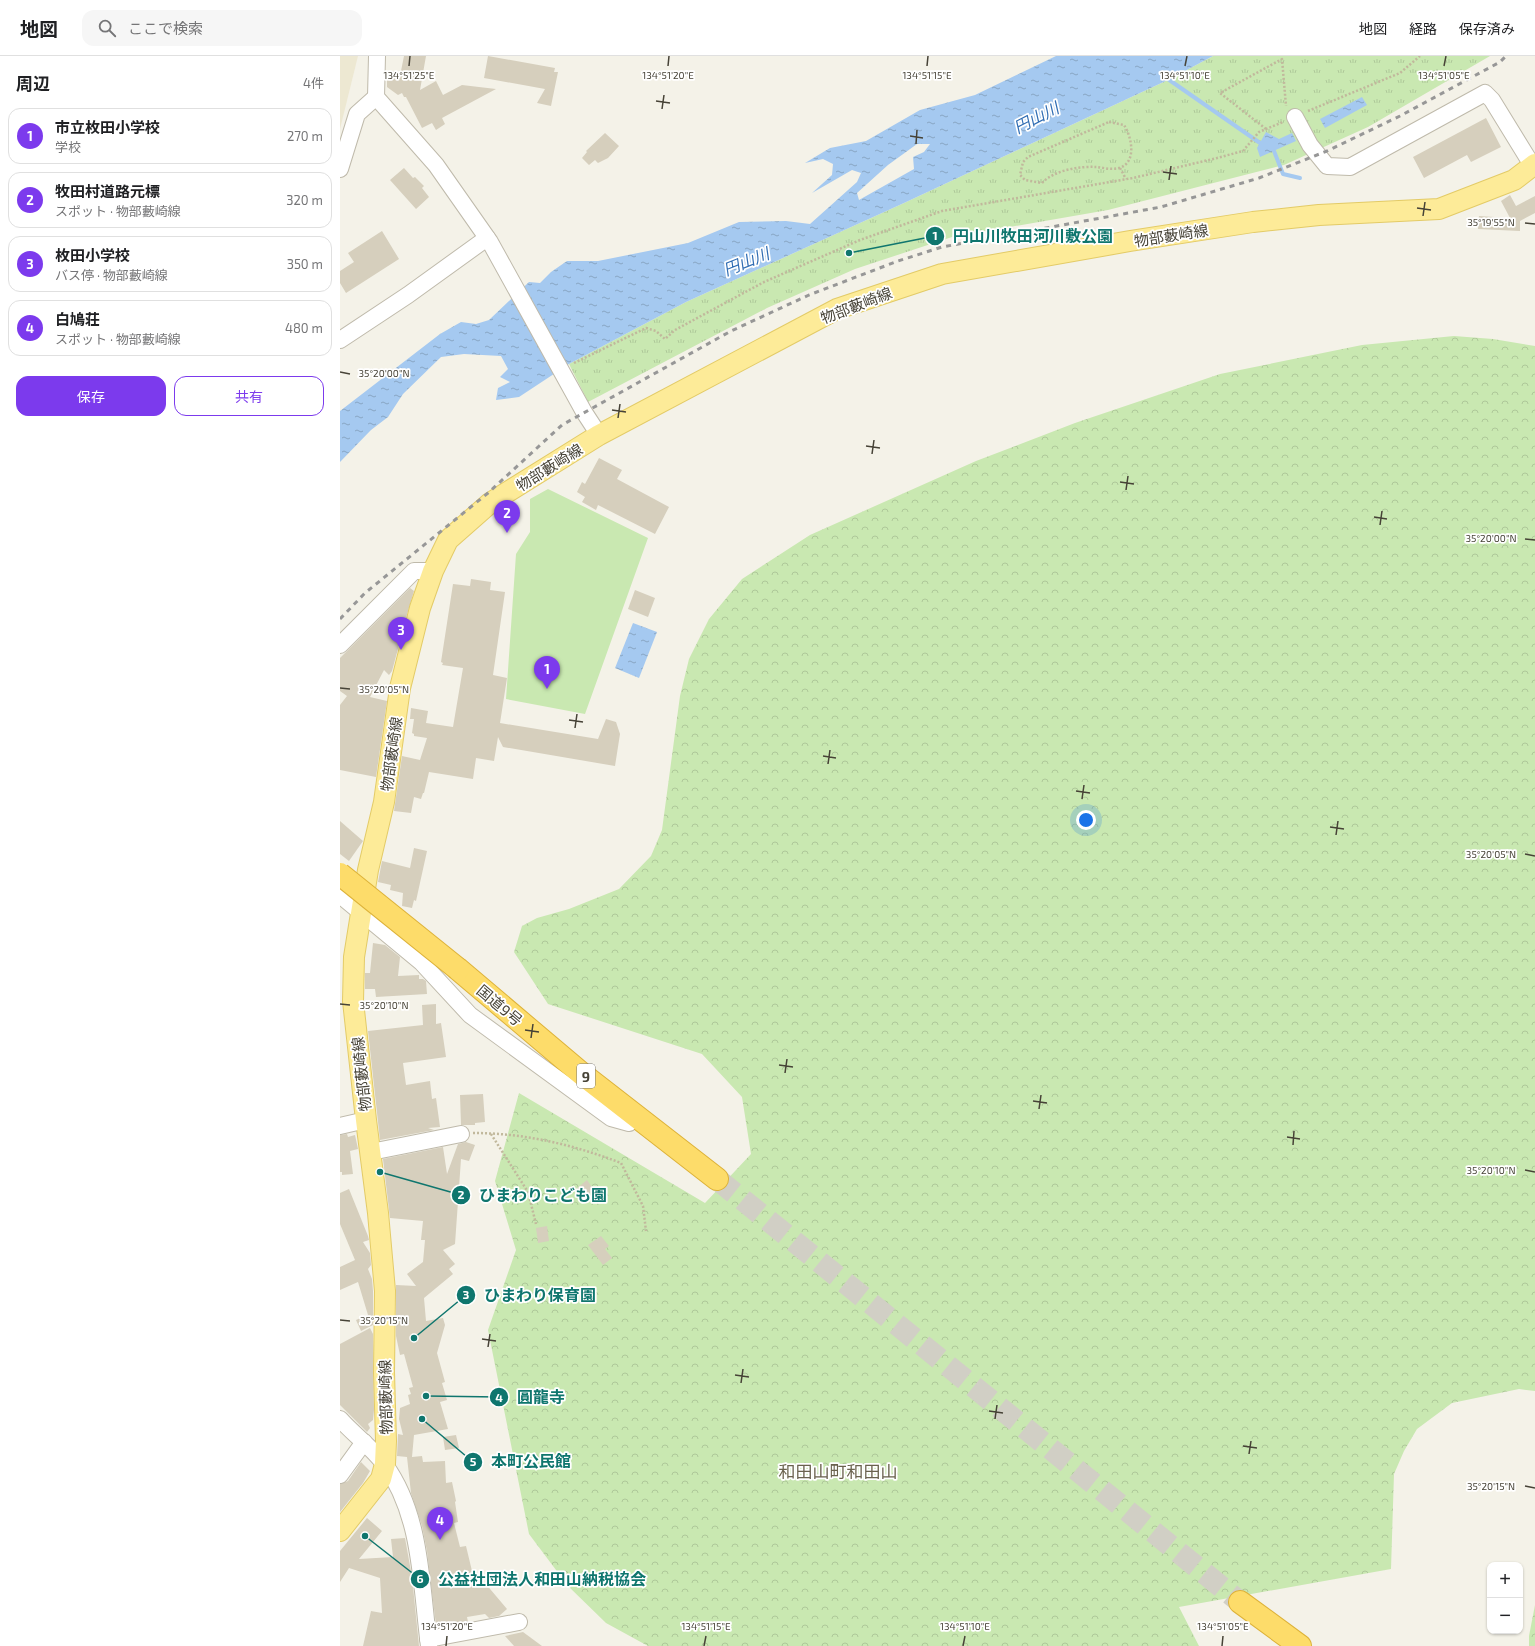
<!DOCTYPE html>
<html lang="ja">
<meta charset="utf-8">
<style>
:root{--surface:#fff;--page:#f6f6f6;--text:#202124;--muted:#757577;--line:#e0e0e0;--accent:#7c3aed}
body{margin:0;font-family:"Exo 2","Noto Sans JP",sans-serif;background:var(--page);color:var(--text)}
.controls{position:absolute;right:12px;bottom:12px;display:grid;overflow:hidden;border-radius:8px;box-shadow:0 1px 3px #0004}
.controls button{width:36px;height:36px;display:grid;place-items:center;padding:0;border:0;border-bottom:1px solid var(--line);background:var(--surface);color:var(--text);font:20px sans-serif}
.you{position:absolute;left:746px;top:764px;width:14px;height:14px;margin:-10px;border:3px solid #fff;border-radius:50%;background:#1a73e8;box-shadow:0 0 0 6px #1a73e833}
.badge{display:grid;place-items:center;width:26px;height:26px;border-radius:50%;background:var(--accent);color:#fff;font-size:13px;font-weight:700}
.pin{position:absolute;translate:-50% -33px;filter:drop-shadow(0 1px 2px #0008)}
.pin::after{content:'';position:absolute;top:21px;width:14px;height:12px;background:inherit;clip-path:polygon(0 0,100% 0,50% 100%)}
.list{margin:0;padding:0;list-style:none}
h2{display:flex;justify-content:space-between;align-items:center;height:52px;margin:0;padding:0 16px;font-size:17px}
h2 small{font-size:13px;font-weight:400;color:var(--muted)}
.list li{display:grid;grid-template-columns:26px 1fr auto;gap:12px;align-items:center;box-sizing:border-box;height:56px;margin:0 8px 8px;padding:0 8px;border:1px solid var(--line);border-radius:12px}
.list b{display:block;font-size:15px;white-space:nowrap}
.list p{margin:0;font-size:13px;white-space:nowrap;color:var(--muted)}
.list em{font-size:13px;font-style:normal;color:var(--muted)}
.actions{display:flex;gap:8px;padding:12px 16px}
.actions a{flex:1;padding:9px 0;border:1px solid var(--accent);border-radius:12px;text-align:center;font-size:14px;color:var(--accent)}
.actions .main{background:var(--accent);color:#fff}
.icon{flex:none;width:22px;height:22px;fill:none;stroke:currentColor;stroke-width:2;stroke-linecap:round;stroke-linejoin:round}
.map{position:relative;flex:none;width:1195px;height:1590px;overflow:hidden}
header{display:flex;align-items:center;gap:24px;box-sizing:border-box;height:56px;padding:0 20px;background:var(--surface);border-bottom:1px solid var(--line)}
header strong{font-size:19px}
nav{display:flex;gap:22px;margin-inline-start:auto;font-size:14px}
.search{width:280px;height:36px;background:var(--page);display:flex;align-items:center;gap:10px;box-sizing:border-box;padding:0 14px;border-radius:12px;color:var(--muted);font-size:15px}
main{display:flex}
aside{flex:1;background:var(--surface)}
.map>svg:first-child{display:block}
.education{fill:#ede8d2}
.forest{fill:url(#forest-crowns)}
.park{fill:url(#park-tufts)}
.garden{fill:#c9e8b1}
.water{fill:url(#water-ripples);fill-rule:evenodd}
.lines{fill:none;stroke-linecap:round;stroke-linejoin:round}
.stream{stroke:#a5c9f0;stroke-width:4}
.building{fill:#d6cfbd}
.highway-tunnel{stroke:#d1cfc5;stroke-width:22;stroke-dasharray:22 11;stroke-linecap:butt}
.minor-casing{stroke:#bfbaab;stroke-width:18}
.major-casing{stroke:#e3cb67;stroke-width:22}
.highway-casing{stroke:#ddb239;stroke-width:24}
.path{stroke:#c1b89c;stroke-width:2.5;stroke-dasharray:2 2;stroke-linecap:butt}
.minor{stroke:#fff;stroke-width:16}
.major{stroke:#fdeb98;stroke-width:20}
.highway{stroke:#fddc6a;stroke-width:22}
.rail{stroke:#979797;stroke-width:3;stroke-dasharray:5 5;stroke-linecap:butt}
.highway-bridge-casing{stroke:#ddb239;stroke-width:24;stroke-linecap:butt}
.highway-bridge{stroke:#fddc6a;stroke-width:22}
.ticks{fill:none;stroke:#474337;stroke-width:1.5}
.labels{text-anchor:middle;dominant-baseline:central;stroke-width:3.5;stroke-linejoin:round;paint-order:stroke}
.shield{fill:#fff;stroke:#7e7b73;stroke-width:1}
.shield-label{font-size:14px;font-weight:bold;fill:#474337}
.street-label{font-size:15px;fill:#474337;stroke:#fff}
.water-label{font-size:16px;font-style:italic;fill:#306db3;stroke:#fff}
.quarter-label{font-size:17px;fill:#6a624e;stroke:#fff}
.ticks-label{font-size:10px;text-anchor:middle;fill:#474337;stroke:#fff;stroke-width:3.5;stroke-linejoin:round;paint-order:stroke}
.leader{fill:none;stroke:#0f766e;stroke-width:1.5}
.callout-dot{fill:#0f766e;stroke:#fff;stroke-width:1.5}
.mark-label{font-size:12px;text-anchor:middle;font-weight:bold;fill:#fff}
.callout-label{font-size:16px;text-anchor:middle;font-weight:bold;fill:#0f766e;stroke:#fff;stroke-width:3.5;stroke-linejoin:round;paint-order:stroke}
</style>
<header>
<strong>地図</strong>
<div class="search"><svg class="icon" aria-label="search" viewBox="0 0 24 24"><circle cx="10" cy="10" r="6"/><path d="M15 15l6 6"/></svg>ここで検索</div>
<nav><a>地図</a><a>経路</a><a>保存済み</a></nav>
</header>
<main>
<aside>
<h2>周辺<small>4件</small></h2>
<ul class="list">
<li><span class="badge">1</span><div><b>市立枚田小学校</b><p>学校</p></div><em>270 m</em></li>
<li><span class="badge">2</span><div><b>牧田村道路元標</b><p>スポット · 物部藪崎線</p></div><em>320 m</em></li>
<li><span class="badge">3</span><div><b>枚田小学校</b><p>バス停 · 物部藪崎線</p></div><em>350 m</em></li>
<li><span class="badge">4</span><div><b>白鳩荘</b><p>スポット · 物部藪崎線</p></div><em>480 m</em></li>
</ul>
<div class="actions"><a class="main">保存</a><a>共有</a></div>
</aside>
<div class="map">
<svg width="1195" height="1590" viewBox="0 0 1195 1590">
<defs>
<pattern id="forest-crowns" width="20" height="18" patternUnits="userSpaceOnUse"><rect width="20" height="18" fill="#c9e8b1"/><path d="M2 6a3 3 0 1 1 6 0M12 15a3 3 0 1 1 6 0" fill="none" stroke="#aec899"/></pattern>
<pattern id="park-tufts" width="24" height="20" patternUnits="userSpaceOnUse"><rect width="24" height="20" fill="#c9e8b1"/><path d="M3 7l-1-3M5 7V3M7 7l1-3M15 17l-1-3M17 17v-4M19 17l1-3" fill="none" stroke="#aec899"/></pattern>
<pattern id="water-ripples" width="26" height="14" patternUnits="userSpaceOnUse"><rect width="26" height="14" fill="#a5c9f0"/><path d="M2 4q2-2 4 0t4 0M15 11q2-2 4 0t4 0" fill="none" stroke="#88a5c3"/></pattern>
</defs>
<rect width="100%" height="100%" fill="#f4f2e8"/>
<polygon class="education" points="0,0 18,0 0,73"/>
<g class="forest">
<polygon points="1114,280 1153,283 1195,290 1195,1335 1179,1333 1112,1347 1077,1373 1064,1395 1054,1418 1051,1513 839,1551 859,1590 308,1590 266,1567 228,1530 189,1478 148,1274 176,1194 155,1125 179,1037 365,1147 411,1098 402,1041 362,998 208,948 174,896 182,870 197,862 229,853 279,833 311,800 322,774 340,640 349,603 369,563 402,523 470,479 636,405 735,367 880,318 1022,289"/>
<polygon points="1195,1549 1195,1590 1189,1590 1189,1580"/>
</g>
<polygon class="park" points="873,0 1150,0 1028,71 944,109 768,154 612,181 515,213 427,252 248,346 229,308 346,246 564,147 830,23"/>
<polygon class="garden" points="208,433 308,482 245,658 166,643 176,498 190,476 190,443"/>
<g class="water">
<path d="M716 0H873L830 23 564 147 346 246 229 308 179 341 156 344 158 332 170 326 160 321 168 313 161 300 124 298 101 301 63 338 48 361 31 374 0 406V355L100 278 121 266 136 268 149 264 189 226 200 227 211 216 227 205H258L348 187 399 166 446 165 470 168 517 126 521 117 512 114 472 137 492 119 493 108 483 103 465 107 490 92 526 85 580 54 635 39ZM577 88H590L584 96 573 101 574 113 519 144 517 137 548 109Z"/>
<polygon points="1022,41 1027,49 985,72 980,63"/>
<polygon points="926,76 939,83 952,77 956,85 920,101 917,92"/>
<polygon points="293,567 317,576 299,622 275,612"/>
</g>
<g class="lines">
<g class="stream">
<polyline points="825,21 920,87"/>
<polyline points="934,95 943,118 960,122"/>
</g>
</g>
<g class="building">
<polygon points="64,0 86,0 80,34 96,25 103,39 122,29 156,33 102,62 105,68 96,74 92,67 82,72 66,41 64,41 62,37 58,39 47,31 47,24 54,15 60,20"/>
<polygon points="148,0 215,12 214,16 218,16 211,50 197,47 205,33 144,22"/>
<polygon points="1146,62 1161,91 1131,106 1127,99 1084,122 1073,101"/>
<polygon points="265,77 279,90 268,102 258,107 255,104 249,109 242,102 247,96 246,95"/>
<polygon points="64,112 73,122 75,121 84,130 82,132 89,141 76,153 50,124"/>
<polygon points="1170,139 1176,150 1195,140 1195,157 1180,165 1180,175 1138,173 1139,160 1170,162 1161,145"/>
<polygon points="42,175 59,203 6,237 0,227 0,215 14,206 8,197"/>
<polygon points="259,402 282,414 277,423 329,451 315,478 258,449 256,454 242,446 245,441 237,436 242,426 245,428"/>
<polygon points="131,523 151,526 150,534 165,536 153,619 167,622 160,667 258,683 266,663 276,666 280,678 275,710 163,691 158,681 154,705 136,702 133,723 89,716 84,737 83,737 81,743 74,741 71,757 54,755 62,700 80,704 87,682 74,680 74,678 72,677 74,663 70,663 71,652 88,655 86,667 113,671 123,612 102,609 103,607 101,606 113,528 130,530"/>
<polygon points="70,532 74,535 63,572 57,578 61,582 57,587 59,589 52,615 49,619 44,614 30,641 47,645 36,721 0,714 0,649 7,640 0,635 0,602"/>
<polygon points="295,534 315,542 308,561 288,553"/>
<polygon points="0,765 23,785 9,805 0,798"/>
<polygon points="74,792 87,795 76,845 74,844 72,852 62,850 63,837 50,834 51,829 38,826 42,805 70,812"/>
<polygon points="33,887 45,889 60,901 58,920 79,919 79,923 83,923 86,925 87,938 36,941 35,933 25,933 25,917 30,917"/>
<polygon points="96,948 96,968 101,967 106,1001 63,1007 66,1029 90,1025 92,1043 96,1042 100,1071 88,1072 94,1074 40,1084 28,975 83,969 82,949"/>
<polygon points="143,1038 145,1066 135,1067 135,1069 121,1069 120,1039"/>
<polygon points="7,1078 8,1081 15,1079 18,1093 10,1095 13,1118 2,1119 2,1116 0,1116 0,1079"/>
<polygon points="126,1086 135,1089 129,1105 121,1103 115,1188 103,1194 115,1208 109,1213 113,1218 84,1242 86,1265 103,1262 105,1269 97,1297 105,1326 102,1327 107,1344 100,1346 108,1373 74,1379 72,1401 82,1400 83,1406 105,1405 106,1427 112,1426 116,1445 115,1446 118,1466 114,1467 120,1491 126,1490 132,1515 134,1514 167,1553 159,1560 149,1562 145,1558 127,1561 128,1566 96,1569 87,1495 82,1470 71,1437 67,1401 57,1400 58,1378 63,1379 59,1363 60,1352 70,1348 68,1339 71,1338 69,1332 73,1331 64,1298 60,1299 56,1280 56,1229 76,1230 67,1218 83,1206 85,1184 81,1184 83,1165 50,1162 43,1103 103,1091 107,1118 118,1088"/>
<polygon points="247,1124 254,1134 244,1142 237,1132"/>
<polygon points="9,1133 28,1180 29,1184 23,1186 30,1197 31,1209 28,1213 32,1223 33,1235 33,1269 21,1275 16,1264 28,1259 18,1226 0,1234 0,1211 15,1204 0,1168 0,1137"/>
<polygon points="207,1170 209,1185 198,1187 196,1172"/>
<polygon points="261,1180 269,1190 265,1193 272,1202 263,1209 248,1189"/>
<polygon points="30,1272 33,1278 34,1354 33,1364 28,1368 30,1372 27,1376 0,1349 0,1288"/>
<polygon points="116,1379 119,1392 105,1394 103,1381"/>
<polygon points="21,1406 30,1415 23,1427 0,1456 0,1428 8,1425"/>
<polygon points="27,1462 42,1475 19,1503 53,1501 51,1483 65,1482 72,1521 79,1590 23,1590 31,1555 42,1557 40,1522 9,1512 0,1526 0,1495"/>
<polygon points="183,1576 202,1590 174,1590 165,1580"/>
</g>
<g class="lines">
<polyline class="highway-tunnel" points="377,1123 900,1546"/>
<g class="minor-casing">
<g id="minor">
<polyline points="37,0 36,41 96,109 150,186 244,356 259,379"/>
<polyline points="955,61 970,89 987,110 1010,111 1145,37 1152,44 1192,109"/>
<polyline points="0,113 17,58 36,41"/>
<polyline points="0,284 68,239 147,182"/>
<polyline points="0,589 74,515 93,515"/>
<polyline points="0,839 81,906 130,959 271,1062 289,1067 296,1058"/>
<polyline points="0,1070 26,1064"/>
<polyline points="31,1096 121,1078"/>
<path d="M0 1363C14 1379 32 1391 45 1409 82 1460 81 1530 89 1590"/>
<polyline points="0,1419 24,1386"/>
<polyline points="88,1583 179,1566"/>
</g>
</g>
<g class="major-casing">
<polyline id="major" points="0,1475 41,1423 45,1408 46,1385 44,1316 45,1235 38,1157 26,1064 13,945 14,901 28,814 44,746 60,632 80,552 93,515 108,484 150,447 259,379 497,253 602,218 790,185 913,166 979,159 1099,153 1174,124 1195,108"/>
</g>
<g class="highway-casing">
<g id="highway">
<polyline points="118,913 242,1018 377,1123"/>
<polyline points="900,1546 960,1590"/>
</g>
</g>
<g class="path">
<polyline points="968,55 1060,17 1080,0"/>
<path d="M769 66 784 69C792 81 797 107 779 112 772 114 764 112 757 111 740 110 714 114 702 127L685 124 680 119 683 106 688 101Z"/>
<polyline points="926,73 880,37 942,3 946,50"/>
<polyline points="780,112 786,123"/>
<polyline points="234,307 306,272 316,275 325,283 335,274 424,226 520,184 602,155 793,122 877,102 903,95 919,76 943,66"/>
<path d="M133 1077C185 1077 234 1089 281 1107L303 1150 306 1175"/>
<polyline points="151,1078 188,1136 196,1168"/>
</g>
<use href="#minor" class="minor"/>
<use href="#major" class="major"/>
<use href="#highway" class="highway"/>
<polyline class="rail" points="0,563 25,537 148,437 222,369 391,275 469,239 558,205 602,191 821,151 919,122 987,95 1060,60 1160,6 1166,0"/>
<g class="highway-bridge-casing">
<polyline id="highway-bridge" points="0,818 118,913"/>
</g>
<use href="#highway-bridge" class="highway-bridge"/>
</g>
<path class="ticks" d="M69 10 70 0M328 10 329 0M587 10 588 0M845 10 847 0M1104 10 1106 0M316 45 330 47M322 53 324 39M570 80 583 82M576 88 577 74M823 116 837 118M829 124 831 110M1077 152 1091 154M1083 160 1085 146M1185 167 1195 168M0 316 10 318M272 354 286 356M278 362 280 348M526 390 540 392M532 398 534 384M780 426 794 428M786 434 788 420M1034 461 1047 463M1040 469 1042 455M1185 483 1195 484M0 632 10 633M229 664 243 666M235 672 237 658M483 700 496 702M488 708 490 694M736 735 750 737M742 743 744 729M990 771 1004 773M996 779 998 765M1185 798 1195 800M0 948 10 949M185 974 199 976M191 982 193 968M439 1009 453 1011M445 1017 447 1003M693 1045 707 1047M699 1053 701 1039M947 1081 960 1083M953 1089 954 1075M1185 1114 1195 1116M0 1264 10 1265M142 1283 156 1285M148 1291 150 1278M395 1319 409 1321M401 1327 403 1313M649 1355 663 1357M655 1363 657 1349M903 1390 917 1392M909 1398 911 1385M1185 1430 1195 1432M106 1590 107 1580M364 1590 366 1580M623 1590 625 1580M882 1590 883 1580"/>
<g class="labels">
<rect class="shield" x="237" y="1008" width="18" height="24" rx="3"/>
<g class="shield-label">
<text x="246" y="1020">9</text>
</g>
<g class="street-label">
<text transform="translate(831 179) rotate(-9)">物部藪崎線</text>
<text transform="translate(516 249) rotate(-21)">物部藪崎線</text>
<text transform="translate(209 411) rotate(-32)">物部藪崎線</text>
<text transform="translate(51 698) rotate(-82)">物部藪崎線</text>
<text transform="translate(160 949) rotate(40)">国道9号</text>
<text transform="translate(21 1018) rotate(-96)">物部藪崎線</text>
<text transform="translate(45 1341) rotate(-91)">物部藪崎線</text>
</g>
<g class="water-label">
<text transform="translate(696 61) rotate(-27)">円山川</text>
<text transform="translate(406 205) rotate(-22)">円山川</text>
</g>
<g class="quarter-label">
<text x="498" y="1415">和田山町和田山</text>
</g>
</g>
<g class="ticks-label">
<text x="69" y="23">134°51'25"E</text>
<text x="328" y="23">134°51'20"E</text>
<text x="587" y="23">134°51'15"E</text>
<text x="845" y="23">134°51'10"E</text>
<text x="1104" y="23">134°51'05"E</text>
<text x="1151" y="170">35°19'55"N</text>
<text x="44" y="321">35°20'00"N</text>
<text x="1151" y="486">35°20'00"N</text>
<text x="44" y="637">35°20'05"N</text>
<text x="1151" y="802">35°20'05"N</text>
<text x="44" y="953">35°20'10"N</text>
<text x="1151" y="1118">35°20'10"N</text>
<text x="44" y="1268">35°20'15"N</text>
<text x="1151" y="1434">35°20'15"N</text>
<text x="107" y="1574">134°51'20"E</text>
<text x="366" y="1574">134°51'15"E</text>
<text x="625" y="1574">134°51'10"E</text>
<text x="883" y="1574">134°51'05"E</text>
</g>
<path class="leader" d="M509 197L595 180M40 1116L121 1139M74 1282L126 1239M86 1340L159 1341M82 1363L133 1406M25 1480L80 1523"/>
<g class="callout-dot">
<circle cx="509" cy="197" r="4"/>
<circle cx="40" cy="1116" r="4"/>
<circle cx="74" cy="1282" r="4"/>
<circle cx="86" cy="1340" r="4"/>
<circle cx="82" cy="1363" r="4"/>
<circle cx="25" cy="1480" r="4"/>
<circle cx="595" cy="180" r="10"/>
<circle cx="121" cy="1139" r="10"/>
<circle cx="126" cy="1239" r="10"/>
<circle cx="159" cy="1341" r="10"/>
<circle cx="133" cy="1406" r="10"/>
<circle cx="80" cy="1523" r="10"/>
</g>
<g class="mark-label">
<text x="595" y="184">1</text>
<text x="121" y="1143">2</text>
<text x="126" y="1243">3</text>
<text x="159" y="1346">4</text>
<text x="133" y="1410">5</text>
<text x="80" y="1527">6</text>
</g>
<g class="callout-label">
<text x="693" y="186">円山川牧田河川敷公園</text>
<text x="203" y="1145">ひまわりこども園</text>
<text x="200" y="1245">ひまわり保育園</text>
<text x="201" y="1347">圓龍寺</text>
<text x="191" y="1411">本町公民館</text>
<text x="202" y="1529">公益社団法人和田山納税協会</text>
</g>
</svg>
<div class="controls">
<button>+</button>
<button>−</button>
</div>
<div class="you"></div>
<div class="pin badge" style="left:207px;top:633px">1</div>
<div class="pin badge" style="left:167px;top:477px">2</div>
<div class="pin badge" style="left:61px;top:594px">3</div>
<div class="pin badge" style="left:100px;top:1484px">4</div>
</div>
</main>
